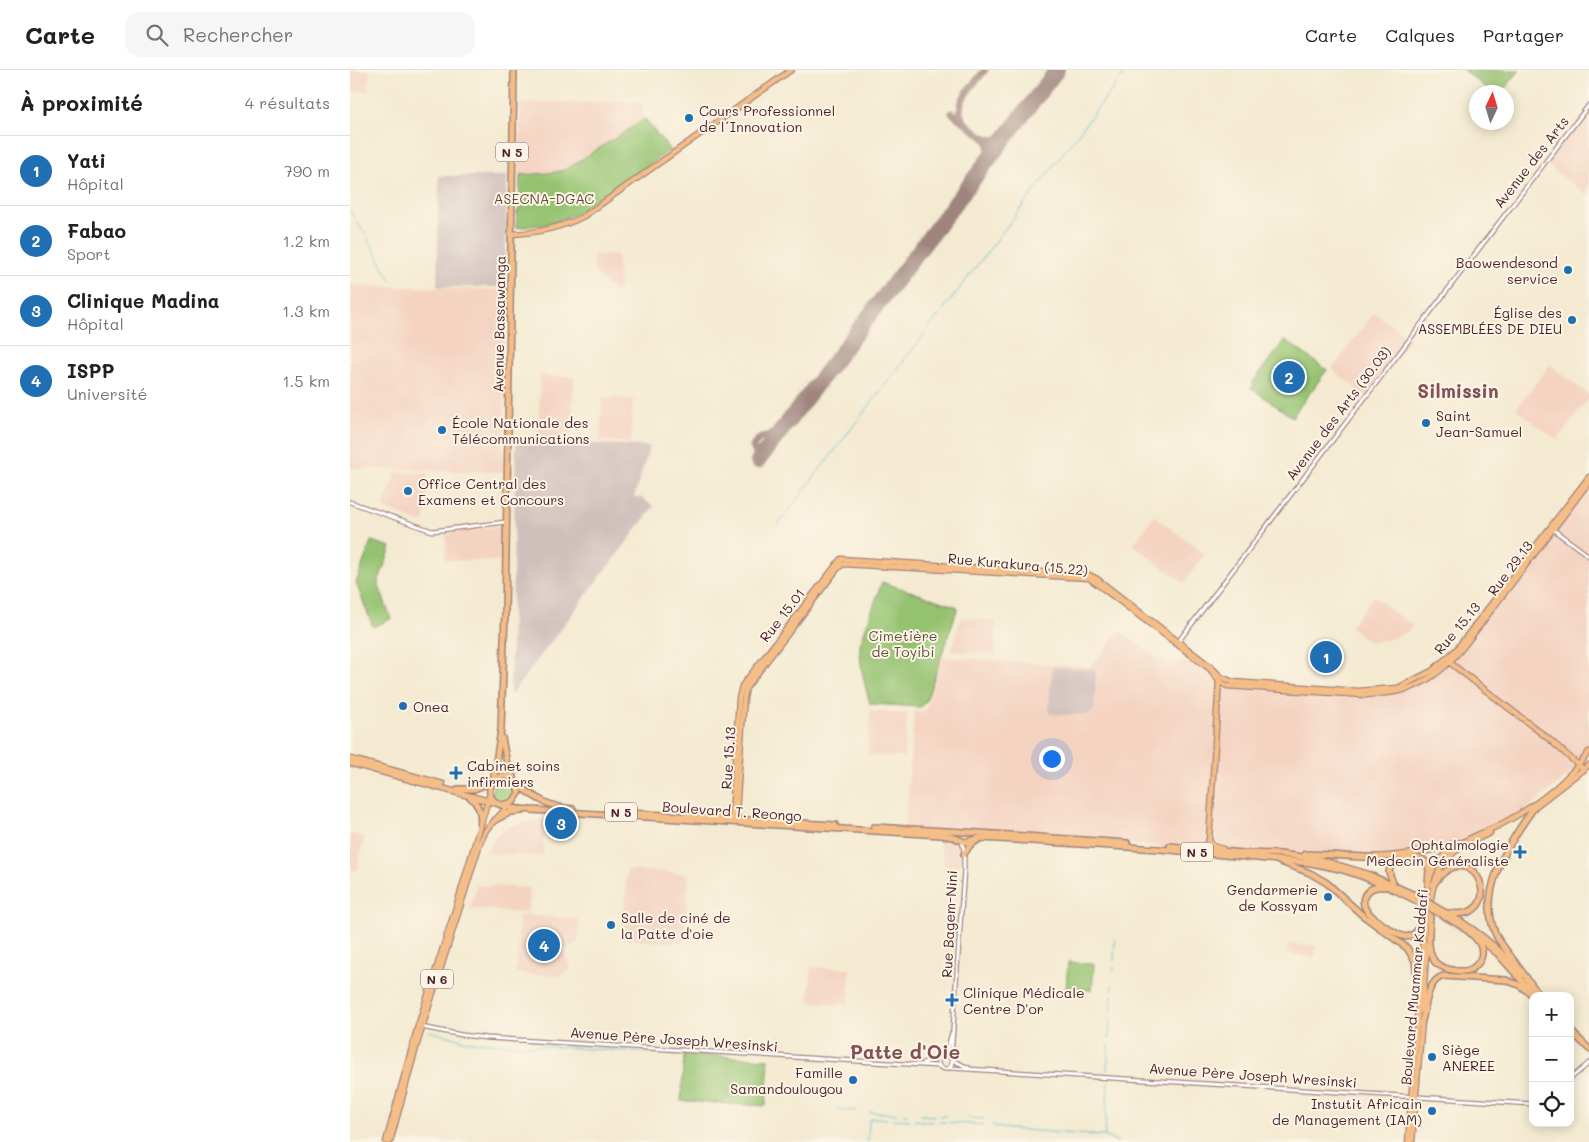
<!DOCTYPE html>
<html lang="fr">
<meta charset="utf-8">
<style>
:root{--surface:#fff;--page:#f6f6f6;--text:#202124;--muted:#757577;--line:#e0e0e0;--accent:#1f6fb2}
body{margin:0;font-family:Mali,sans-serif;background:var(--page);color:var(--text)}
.controls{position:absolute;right:15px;bottom:15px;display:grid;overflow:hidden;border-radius:10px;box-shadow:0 2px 12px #0003}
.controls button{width:45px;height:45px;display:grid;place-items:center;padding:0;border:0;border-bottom:1px solid var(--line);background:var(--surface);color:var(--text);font:25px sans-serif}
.compass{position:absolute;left:1119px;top:15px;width:45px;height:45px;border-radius:50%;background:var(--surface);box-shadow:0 2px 12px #0003;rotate:4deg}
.you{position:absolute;left:701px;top:688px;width:18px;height:18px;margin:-12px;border:4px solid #fff;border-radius:50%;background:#1a73e8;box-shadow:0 0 0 8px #1a73e833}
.badge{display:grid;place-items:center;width:32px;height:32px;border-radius:50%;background:var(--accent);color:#fff;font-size:16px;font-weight:700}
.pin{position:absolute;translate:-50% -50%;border:2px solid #fff;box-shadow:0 1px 5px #0006}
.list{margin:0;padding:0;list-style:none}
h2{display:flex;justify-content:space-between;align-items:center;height:65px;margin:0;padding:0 20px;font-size:21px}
h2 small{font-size:16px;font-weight:400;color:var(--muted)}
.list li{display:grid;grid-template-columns:32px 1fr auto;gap:15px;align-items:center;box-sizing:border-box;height:70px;padding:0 20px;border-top:1px solid var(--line)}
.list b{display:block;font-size:19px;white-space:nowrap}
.list p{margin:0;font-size:16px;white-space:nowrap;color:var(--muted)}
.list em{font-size:16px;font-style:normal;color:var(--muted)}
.icon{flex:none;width:28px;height:28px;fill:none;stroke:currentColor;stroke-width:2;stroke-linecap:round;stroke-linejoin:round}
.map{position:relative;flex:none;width:1239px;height:1072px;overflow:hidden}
header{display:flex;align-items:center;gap:30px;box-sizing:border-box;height:70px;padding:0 25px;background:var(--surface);border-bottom:1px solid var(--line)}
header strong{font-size:24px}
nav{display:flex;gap:28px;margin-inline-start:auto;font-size:18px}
.search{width:350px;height:45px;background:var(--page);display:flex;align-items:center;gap:12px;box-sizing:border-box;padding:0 18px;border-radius:15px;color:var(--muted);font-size:19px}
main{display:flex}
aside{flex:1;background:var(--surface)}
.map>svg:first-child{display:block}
.built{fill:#f4d3c1}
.industrial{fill:#d0c0bc}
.green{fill:#94c270;stroke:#6f704e}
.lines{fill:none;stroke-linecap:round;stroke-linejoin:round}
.stream{stroke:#4db9c8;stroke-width:1}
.taxiway{stroke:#9f847e;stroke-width:7}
.runway{stroke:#9f847e;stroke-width:16}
.minor-casing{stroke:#9f847e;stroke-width:5.5}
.major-casing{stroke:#9f847e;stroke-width:7}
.highway-casing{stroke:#9f847e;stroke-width:8}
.minor{stroke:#fff;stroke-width:3}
.major{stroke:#f6be87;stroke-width:4.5}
.highway{stroke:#f6be87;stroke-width:5}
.highway-bridge-casing{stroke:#9f847e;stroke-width:8;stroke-linecap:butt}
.highway-bridge{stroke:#f6be87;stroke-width:5}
.poi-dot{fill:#1f6fb2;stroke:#fcf5e5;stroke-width:2}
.labels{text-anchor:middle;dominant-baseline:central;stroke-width:4;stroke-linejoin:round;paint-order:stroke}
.shield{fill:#fcf5e5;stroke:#7f5f63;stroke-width:1}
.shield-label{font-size:12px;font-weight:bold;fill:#4a1f2b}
.poi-label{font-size:14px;fill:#4a1f2b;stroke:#fcf5e5;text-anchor:start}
.street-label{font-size:14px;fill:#4a1f2b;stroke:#fcf5e5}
.park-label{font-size:14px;fill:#605040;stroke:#fcf5e5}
.district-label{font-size:19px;font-weight:bold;fill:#82525a;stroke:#fcf5e5}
</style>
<header>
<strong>Carte</strong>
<div class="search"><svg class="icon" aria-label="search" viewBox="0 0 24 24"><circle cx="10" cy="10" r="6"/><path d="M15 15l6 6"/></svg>Rechercher</div>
<nav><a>Carte</a><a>Calques</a><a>Partager</a></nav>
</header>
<main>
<aside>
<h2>À proximité<small>4 résultats</small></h2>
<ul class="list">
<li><span class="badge">1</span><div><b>Yati</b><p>Hôpital</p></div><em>790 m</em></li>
<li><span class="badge">2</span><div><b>Fabao</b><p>Sport</p></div><em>1.2 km</em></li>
<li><span class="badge">3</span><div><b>Clinique Madina</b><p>Hôpital</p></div><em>1.3 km</em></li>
<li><span class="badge">4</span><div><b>ISPP</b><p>Université</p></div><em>1.5 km</em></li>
</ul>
</aside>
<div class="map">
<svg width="1239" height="1072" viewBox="0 0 1239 1072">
<rect width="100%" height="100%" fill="#fcf5e5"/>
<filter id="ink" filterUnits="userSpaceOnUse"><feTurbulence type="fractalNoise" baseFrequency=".02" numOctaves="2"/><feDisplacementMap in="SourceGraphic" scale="10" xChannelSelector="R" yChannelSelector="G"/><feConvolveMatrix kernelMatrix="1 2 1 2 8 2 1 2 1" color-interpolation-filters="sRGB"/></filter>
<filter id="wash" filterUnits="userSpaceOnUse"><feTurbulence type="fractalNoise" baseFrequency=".0096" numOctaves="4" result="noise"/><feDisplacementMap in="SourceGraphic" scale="20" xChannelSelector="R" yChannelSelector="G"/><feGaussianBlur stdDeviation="1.12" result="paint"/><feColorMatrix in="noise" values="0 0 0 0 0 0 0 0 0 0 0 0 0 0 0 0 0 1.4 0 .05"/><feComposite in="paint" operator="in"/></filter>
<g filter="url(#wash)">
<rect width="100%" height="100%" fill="#f4ead1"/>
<g class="built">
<rect x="0" y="0" width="19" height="21"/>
<polygon points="292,32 294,49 215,100 200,103 169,105 171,33"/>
<polygon points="1239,36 1239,126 1194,93"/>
<polygon points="244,185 267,185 269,218 265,221 255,214 243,199"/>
<polygon points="0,215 155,220 153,402 0,398"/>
<polygon points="1024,243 1060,268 1016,326 982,299"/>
<polygon points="1200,295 1239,325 1239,329 1207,370 1166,339"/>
<polygon points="190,306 224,307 221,370 188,369"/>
<polygon points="252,327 283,329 281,373 250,371"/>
<polygon points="46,402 78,403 75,451 69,452 33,438"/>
<polygon points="1239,412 1239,682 1219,706 1173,742 1108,773 1052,785 922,784 555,759 564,641 574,641 576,639 593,587 738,597 741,596 770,561 807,588 817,592 835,593 839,592 844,587 877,616 1015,625 1049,621 1086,604 1099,593"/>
<polygon points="804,446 855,484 834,513 783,475"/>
<polygon points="148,456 153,459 152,491 95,490 96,463"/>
<polygon points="1023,526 1063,556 1057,562 1037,570 1019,572 1000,557"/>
<polygon points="611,548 647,551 645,584 601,581"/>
<polygon points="520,641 557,644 554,687 517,685"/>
<polygon points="188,750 195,750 193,786 137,783 143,769 151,761 160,756"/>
<polygon points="0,763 15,767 7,801 0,799"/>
<polygon points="588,768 603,770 608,773 611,780 611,797 594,794"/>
<polygon points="277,800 339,804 334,872 307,872 272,868"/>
<polygon points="127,815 179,818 178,843 120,839"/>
<polygon points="171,845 227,849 229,850 228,872 212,880 221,899 208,906 166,903 169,847"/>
<polygon points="937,874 966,876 965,888 937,884"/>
<polygon points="461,897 500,899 498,935 459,932"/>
</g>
<g class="industrial">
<polygon points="89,106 157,106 155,217 87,217"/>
<polygon points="166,371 300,376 284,427 291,428 304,436 160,626"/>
<polygon points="702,597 743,599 746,603 744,639 738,645 699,644"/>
</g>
<g class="green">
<polygon points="1113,0 1170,0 1152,22 1142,22"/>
<polygon points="295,49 320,80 238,139 199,154 166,158 167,141 169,141 170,105 199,103 215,100"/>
<polygon points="935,270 977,300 942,347 901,318 904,315 902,313"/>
<polygon points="21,471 41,477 28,513 41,549 23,557 6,513"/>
<path d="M532 512 608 537 577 629 571 637 520 634C515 615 509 595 510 574Z"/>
<circle cx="154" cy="721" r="12"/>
<polygon points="718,892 744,894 742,920 716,919"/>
<polygon points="334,984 419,989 416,1036 331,1031"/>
</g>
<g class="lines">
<g class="stream">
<polyline points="0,140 4,147"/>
<polyline points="6,151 16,165"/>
<polyline points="18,169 41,211"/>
<polyline points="593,240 777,0"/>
<polyline points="428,454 589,245"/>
<polyline points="764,890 765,870"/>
<polyline points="763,900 764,896"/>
<polyline points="762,920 762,916"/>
<polyline points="761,943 762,926"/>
<polyline points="79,961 121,972 328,984"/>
<polyline points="759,969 760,948"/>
<polyline points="757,1000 759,975"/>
<polyline points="483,1039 506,1041"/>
<polyline points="520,1042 547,1044"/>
<polyline points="553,1044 558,1044"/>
<polyline points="571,1045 584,1046"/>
<polyline points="590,1046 596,1046"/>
<polyline points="618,1048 634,1049"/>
<polyline points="542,1049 560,1050"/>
<polyline points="564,1050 583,1052"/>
<polyline points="589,1052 634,1055"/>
<polyline points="642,1054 646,1057 659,1059 755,1066 768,1072"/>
<polyline points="755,1065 758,1013"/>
<polyline points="518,1072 519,1050 522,1048 537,1049"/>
</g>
<g class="taxiway">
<polyline points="602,43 637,70 639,75 639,89"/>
<path d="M613 50C602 32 625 14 635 0"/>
<polyline points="634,67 644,70 656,66"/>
<path d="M423 371C424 379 420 384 412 386L405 382 403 377C408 364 422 367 433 359"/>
</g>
<polyline class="runway" points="408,391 707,0"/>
</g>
</g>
<g filter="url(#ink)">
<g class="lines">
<g class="minor-casing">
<g id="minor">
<polyline points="0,432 82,461 156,452"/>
<polyline points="1201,458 1239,486"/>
<polyline points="828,572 1239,35"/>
<polyline points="71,957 112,965 137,968 588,996"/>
<circle cx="595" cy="992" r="7"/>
<polyline points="591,986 598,977 602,963"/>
<polyline points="601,988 614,799 614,781 612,771"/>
<polyline points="602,990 619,998"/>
<polyline points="573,993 588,988"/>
<polyline points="600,998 1183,1034"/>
<polyline points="1220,1009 1239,993"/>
</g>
</g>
<g class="major-casing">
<g id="major">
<path d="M161 164C186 163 211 158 234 146L441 0"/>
<polyline points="1099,592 1199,669 1234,700"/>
<polyline points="1182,739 1239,695"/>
<polyline points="382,748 389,628 392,616 491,489 739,505 747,509 861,597 871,607 883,612 1008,621 1048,618 1082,601 1106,580 1239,407"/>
<path d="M380 750 386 742 394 628 396 618 488 498 493 494 739 508 860 599 869 611 877 616 1015 625C1026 624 1038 623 1049 621 1078 615 1100 594 1117 572L1239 412"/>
<polyline points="859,771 869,610"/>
<polyline points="859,771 863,776 873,779"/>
<polyline points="846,776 855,776 859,771"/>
<path d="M1076 834C1076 828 1076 821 1078 815 1085 780 1113 772 1141 759 1151 755 1161 749 1171 743 1197 727 1221 706 1239 682"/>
<path d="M1080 836C1085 790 1100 781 1140 763"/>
<polyline points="1072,941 1077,874"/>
<polyline points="36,1072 68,956 108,831 140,723"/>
<polyline points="40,1072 67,974 130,773 136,760 158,736"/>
<polyline points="1058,1072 1075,844"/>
<polyline points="1062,1072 1072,951"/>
</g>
</g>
<g class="highway-casing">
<g id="highway">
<polyline points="152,668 157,694 164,709"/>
<polyline points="0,689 92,714"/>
<polyline points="0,693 145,733"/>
<polyline points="143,712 151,659 155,543 164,0"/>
<path d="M168 715C185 728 201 738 223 739"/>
<polyline points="108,719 124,719 142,712"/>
<path d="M120 727C130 736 132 745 130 758"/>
<path d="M152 735 163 732 169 723 166 712C148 694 129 722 147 733 157 739 171 739 181 740L591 765 603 767 615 772 630 768 666 770 809 779 961 793 990 799 1014 807 1045 820 1067 831"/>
<path d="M1183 739C1158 774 1124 826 1148 869L1190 926"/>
<polyline points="264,742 485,755"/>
<polyline points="145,750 161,742 172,741"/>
<polyline points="524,757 615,762 777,773"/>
<polyline points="820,776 893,783 930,784 967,789 1017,804 1067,826"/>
<polyline points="614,784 620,775 628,770"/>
<path d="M955 784C977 784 999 787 1021 787 1050 787 1080 781 1108 773"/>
<polyline points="928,791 960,803 977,813 1011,844 1057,878 1065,891 1069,923"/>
<path d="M1043 813 1039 802 1041 794C1050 789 1073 783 1078 795 1080 801 1078 809 1078 815"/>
<path d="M1083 815C1087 810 1091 804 1096 801 1130 777 1155 851 1099 843"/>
<path d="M1034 817C1022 815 1009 824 1015 838 1019 846 1047 866 1056 867 1071 864 1069 853 1075 841"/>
<path d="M1087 838C1120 855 1148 876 1172 905"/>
<polyline points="1087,842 1117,859"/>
<path d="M1080 843C1080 857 1076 877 1083 889 1088 899 1109 903 1119 900 1122 899 1126 896 1128 893 1139 879 1125 866 1114 858"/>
<polyline points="1126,866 1148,884 1181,921"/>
<path d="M1071 954C1077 937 1075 913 1093 906L1156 910 1169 915 1184 926"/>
<polyline points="1220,960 1239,979"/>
</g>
</g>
<use href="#minor" class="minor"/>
<use href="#major" class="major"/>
<use href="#highway" class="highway"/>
<g class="highway-bridge-casing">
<g id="highway-bridge">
<polyline points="1067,826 1087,838"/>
<polyline points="1067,831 1087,842"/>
</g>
</g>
<use href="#highway-bridge" class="highway-bridge"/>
</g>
</g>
<g class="poi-dot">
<circle cx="339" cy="48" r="5"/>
<circle cx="1218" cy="200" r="5"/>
<circle cx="1222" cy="250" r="5"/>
<circle cx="1076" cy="353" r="5"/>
<circle cx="92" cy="360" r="5"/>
<circle cx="58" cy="421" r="5"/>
<circle cx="53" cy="636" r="5"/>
<path d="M103.5 695.5h5v5h5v5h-5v5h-5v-5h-5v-5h5z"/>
<path d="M1167.5 774.5h5v5h5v5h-5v5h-5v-5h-5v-5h5z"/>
<circle cx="978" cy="827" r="5"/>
<circle cx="261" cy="855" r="5"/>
<path d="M599.5 922.5h5v5h5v5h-5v5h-5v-5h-5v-5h5z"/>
<circle cx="1082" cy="987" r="5"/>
<circle cx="503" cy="1010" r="5"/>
<circle cx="1082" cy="1041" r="5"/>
</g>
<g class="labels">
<g class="shield">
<rect x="146" y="72.5" width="32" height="19" rx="4"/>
<rect x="255" y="732.5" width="32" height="19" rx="4"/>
<rect x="831" y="772.5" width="32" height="19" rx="4"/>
<rect x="71" y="899.5" width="32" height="19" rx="4"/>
</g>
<g class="shield-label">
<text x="162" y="82">N 5</text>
<text x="271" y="742">N 5</text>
<text x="847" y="782">N 5</text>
<text x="87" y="909">N 6</text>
</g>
<g class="poi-label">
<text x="349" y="40">Cours Professionnel<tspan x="349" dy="16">de l´Innovation</tspan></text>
<text x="1208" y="192" text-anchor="end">Baowendesond<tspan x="1208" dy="16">service</tspan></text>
<text x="1212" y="242" text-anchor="end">Église des<tspan x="1212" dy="16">ASSEMBLÉES DE DIEU</tspan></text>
<text x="1086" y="345">Saint<tspan x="1086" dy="16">Jean-Samuel</tspan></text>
<text x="102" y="352">École Nationale des<tspan x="102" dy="16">Télécommunications</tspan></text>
<text x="68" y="413">Office Central des<tspan x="68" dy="16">Examens et Concours</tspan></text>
<text x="63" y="636">Onea</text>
<text x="117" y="695">Cabinet soins<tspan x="117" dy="16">infirmiers</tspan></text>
<text x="1159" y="774" text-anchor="end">Ophtalmologie<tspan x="1159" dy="16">Medecin Généraliste</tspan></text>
<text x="968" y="819" text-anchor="end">Gendarmerie<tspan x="968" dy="16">de Kossyam</tspan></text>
<text x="271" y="847">Salle de ciné de<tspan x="271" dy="16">la Patte d'oie</tspan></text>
<text x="613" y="922">Clinique Médicale<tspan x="613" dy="16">Centre D'or</tspan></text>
<text x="1092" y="979">Siège<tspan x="1092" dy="16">ANEREE</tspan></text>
<text x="493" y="1002" text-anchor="end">Famille<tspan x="493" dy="16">Samandoulougou</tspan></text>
<text x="1072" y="1033" text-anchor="end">Instutit Africain<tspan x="1072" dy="16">de Management (IAM)</tspan></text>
</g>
<g class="street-label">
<text transform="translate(1181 92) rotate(-52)">Avenue des Arts</text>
<text transform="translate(149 254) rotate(-89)">Avenue Bassawanga</text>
<text transform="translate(988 343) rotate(-53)">Avenue des Arts (30.03)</text>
<text transform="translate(668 494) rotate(5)">Rue Kurakura (15.22)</text>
<text transform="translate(1160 498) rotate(-53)">Rue 29.13</text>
<text transform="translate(432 545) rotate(-52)">Rue 15.01</text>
<text transform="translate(1107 558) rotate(-50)">Rue 15.13</text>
<text transform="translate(378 688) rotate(-86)">Rue 15.13</text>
<text transform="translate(382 741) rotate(4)">Boulevard T. Reongo</text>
<text transform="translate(599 854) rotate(-87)">Rue Bagem-Nini</text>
<text transform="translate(1064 917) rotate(-85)">Boulevard Muammar Kaddafi</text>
<text transform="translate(324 969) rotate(4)">Avenue Père Joseph Wresinski</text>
<text transform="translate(903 1005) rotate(4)">Avenue Père Joseph Wresinski</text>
</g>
<g class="park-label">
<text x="194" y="128">ASECNA-DGAC</text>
<text x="553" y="565">Cimetière<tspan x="553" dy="16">de Toyibi</tspan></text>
</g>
<g class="district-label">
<text x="1108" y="320">Silmissin</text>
<text x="555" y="981">Patte d'Oie</text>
</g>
</g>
</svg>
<div class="controls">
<button>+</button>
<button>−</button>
<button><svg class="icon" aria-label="locate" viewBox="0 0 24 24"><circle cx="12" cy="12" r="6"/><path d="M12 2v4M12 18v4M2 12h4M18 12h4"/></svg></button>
</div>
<svg class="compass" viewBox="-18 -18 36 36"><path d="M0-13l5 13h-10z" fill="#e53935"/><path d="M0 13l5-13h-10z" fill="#757577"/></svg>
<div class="you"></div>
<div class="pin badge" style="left:976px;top:587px">1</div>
<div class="pin badge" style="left:939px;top:307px">2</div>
<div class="pin badge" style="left:211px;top:753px">3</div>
<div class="pin badge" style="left:194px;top:875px">4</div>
</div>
</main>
